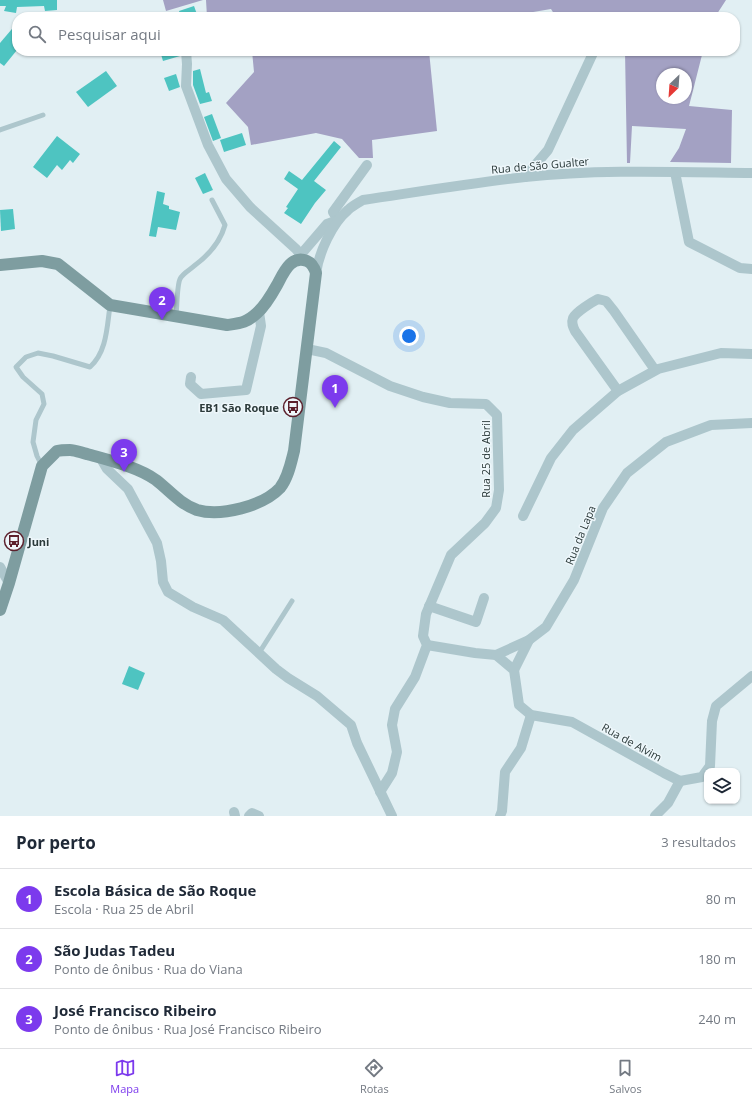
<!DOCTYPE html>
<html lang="pt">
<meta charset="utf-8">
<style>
:root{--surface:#fff;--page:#f6f6f7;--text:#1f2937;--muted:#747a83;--line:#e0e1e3;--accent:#7c3aed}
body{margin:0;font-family:"Open Sans",sans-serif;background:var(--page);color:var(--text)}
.controls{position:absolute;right:12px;bottom:12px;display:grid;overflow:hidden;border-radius:8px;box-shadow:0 1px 3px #0004}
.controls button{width:36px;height:36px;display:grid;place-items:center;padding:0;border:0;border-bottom:1px solid var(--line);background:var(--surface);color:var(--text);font:20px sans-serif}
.compass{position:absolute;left:656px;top:68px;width:36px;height:36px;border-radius:50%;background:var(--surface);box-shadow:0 1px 3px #0004;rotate:205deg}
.you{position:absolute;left:409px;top:336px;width:14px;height:14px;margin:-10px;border:3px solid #fff;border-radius:50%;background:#1a73e8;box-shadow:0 0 0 6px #1a73e833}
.badge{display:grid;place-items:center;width:26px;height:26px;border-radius:50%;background:var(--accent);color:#fff;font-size:13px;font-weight:700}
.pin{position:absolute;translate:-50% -33px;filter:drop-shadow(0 1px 2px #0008)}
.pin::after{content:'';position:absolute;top:21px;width:14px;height:12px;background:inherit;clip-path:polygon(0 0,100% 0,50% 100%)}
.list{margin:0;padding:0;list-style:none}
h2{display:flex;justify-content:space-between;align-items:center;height:52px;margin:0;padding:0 16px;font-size:17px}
h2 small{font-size:13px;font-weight:400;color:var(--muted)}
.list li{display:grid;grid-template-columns:26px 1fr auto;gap:12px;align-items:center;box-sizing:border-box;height:60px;padding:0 16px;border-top:1px solid var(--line)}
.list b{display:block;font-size:15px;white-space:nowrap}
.list p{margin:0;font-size:13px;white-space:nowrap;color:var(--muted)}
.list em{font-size:13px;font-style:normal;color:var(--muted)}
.icon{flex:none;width:22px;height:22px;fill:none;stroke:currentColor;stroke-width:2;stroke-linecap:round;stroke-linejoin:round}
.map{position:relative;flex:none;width:752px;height:816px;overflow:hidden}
.search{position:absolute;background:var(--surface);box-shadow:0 1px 3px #0004;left:12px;right:12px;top:12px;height:44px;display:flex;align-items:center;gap:10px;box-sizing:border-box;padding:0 14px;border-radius:16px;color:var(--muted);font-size:15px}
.sheet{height:232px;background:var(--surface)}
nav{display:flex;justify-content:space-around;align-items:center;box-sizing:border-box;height:56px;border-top:1px solid var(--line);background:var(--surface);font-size:11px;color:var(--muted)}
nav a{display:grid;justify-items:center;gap:2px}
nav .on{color:var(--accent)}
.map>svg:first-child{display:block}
.green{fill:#a3a1c3;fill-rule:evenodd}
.building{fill:#4ec4c1}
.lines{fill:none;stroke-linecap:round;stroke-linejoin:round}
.lane{stroke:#adc6cc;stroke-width:5}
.street{stroke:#adc6cc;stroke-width:10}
.secondary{stroke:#7e9da0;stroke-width:12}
.labels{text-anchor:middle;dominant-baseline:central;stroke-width:3;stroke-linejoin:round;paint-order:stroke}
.street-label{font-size:11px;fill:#2b3a3a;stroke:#eef7fb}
.poi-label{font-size:11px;font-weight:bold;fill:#2b3a3a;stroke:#eef7fb;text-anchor:end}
</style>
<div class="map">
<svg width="752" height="816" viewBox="0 0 752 816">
<rect width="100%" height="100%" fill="#e1eff3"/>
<g class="green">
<polygon points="163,0 203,0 166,11"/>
<polygon points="206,0 726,0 715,17 556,17 551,9 504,17 207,17"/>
<polygon points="252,51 429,51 437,131 372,140 373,158 359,158 342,139 316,133 251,145 248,127 226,103 254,72"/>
<path d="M625 51H703L689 106 732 110 731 163 670 162 679 148 686 129 632 126 630 163H627ZM662 74H686V98H662Z"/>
</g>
<g class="building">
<polygon points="0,0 57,0 57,10 45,11 44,6 17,7 16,13 4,11 6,6 0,6"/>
<polygon points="194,6 198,17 181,17 179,11"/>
<polygon points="17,23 17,50 4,66 0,63 0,43"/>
<polygon points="160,51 180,51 180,56 163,61"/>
<polygon points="200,69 206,93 209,92 212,101 200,104 193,85 193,71"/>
<polygon points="106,71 117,86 88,107 76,92"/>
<polygon points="176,74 180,87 169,91 164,78"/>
<polygon points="212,114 221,138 213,141 204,117"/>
<polygon points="242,133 246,145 224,152 220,140"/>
<polygon points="57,136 80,154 73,163 70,160 62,170 57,165 47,178 33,167"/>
<polygon points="334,141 341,147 314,181 326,190 315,203 301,224 284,213 288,208 286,207 298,189 284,179 289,171 302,180"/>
<polygon points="205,173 213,190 203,194 195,178"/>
<polygon points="157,191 165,193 163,204 169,206 169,209 180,212 176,230 158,227 156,237 149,236"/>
<polygon points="13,209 15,229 1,231 0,210"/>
<polygon points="129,666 145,673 138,690 122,684"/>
</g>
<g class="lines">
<g class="lane">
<polyline points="0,130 43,115"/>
<path d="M176 315C177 307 177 285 180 279 183 273 190 270 194 266 209 255 220 243 225 225L212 200"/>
<path d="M42 466 37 456 33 442 36 420 44 404 42 394 23 377 16 367 26 357 38 353 53 356 90 367C107 352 107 326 110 306"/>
<polyline points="259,653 292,601"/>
</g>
<g class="street">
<polyline points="186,51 187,64 186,86 208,145 226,179 250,207 296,249 305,260"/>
<polyline points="675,172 689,242 740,268 752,269"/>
<polyline points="525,177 548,150 594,51"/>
<polyline points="338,220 333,212 367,165"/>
<polyline points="297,259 327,224 338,220"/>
<path d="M316 273C319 253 332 223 348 210 352 206 358 203 363 200 417 192 471 183 525 177 600 169 676 172 752 173"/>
<polyline points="307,349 326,353 390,386 423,397 450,403 486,404 497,415 499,490 496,508 485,523 451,555 426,614 423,636 427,645 415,677 395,709 392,725 397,752 392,773 380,792"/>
<polyline points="191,377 190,384 201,394 246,390 261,326 259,312"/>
<path d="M618 391 575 331C573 327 571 323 573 318 576 312 592 302 598 299L606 301 614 311 655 370"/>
<polyline points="100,457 107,469 128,489 157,543 161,561 163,582 168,592 193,607 223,620 276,669 288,678 317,696 351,725 357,743 392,816"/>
<polyline points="523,516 551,458 573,430 618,391 658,369 721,353 752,354"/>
<polyline points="0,567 9,583"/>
<polyline points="429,606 476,622 484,598"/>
<polyline points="427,645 475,653 496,655 514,670 519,705 531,715 572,722 664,773 680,781 668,803 655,816"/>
<polyline points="496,655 529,640 546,627 574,580 603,508 627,473 666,442 711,425 752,423"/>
<polyline points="514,670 529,640"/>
<polyline points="680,781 702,777 710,766 712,721 716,706 752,676"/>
<polyline points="234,812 235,816"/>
<polyline points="249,816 252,813 259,816"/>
<polyline points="500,816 502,811 505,772 521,748 531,715"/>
</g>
<path class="secondary" d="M0 265 42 261 58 264 110 305 227 325C241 323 246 323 257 313 265 306 272 294 277 285 283 274 291 254 307 261 312 263 314 267 316 273L294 451C291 463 288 478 280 488 263 506 221 517 197 510 180 504 169 490 156 480 138 467 108 460 87 454 82 453 75 450 70 450 66 450 61 450 57 451L42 466 9 583 0 610"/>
</g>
<defs>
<g id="bus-ring" transform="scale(1)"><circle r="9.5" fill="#eef7fb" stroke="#5c212d" stroke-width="1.5"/><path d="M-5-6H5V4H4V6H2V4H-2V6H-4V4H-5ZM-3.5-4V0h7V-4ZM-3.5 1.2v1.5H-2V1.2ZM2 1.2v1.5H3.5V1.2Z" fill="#5c212d"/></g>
</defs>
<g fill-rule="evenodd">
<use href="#bus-ring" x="293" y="407"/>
<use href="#bus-ring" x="14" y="541"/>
</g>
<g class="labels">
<g class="street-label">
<text transform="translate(540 165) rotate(-5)">Rua de São Gualter</text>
<text transform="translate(485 459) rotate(-90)">Rua 25 de Abril</text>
<text transform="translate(580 535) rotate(-68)">Rua da Lapa</text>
<text transform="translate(632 742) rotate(29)">Rua de Alvim</text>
</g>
<g class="poi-label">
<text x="279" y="407">EB1 São Roque</text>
<text x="28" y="541" text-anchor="start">Juni</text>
</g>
</g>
</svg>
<div class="controls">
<button><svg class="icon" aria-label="layers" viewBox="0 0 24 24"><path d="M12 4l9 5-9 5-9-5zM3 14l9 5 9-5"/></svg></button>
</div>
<svg class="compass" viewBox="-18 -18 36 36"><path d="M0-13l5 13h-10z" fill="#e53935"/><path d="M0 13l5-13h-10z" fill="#747a83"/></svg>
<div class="you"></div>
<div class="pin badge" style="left:335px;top:408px">1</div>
<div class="pin badge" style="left:162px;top:320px">2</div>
<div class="pin badge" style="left:124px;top:472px">3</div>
<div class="search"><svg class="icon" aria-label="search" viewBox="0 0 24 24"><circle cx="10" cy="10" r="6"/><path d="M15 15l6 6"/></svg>Pesquisar aqui</div>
</div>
<section class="sheet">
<h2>Por perto<small>3 resultados</small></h2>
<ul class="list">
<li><span class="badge">1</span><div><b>Escola Básica de São Roque</b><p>Escola · Rua 25 de Abril</p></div><em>80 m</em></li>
<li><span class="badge">2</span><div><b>São Judas Tadeu</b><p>Ponto de ônibus · Rua do Viana</p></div><em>180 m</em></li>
<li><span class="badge">3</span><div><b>José Francisco Ribeiro</b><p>Ponto de ônibus · Rua José Francisco Ribeiro</p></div><em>240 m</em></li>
</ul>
</section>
<nav>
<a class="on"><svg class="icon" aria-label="map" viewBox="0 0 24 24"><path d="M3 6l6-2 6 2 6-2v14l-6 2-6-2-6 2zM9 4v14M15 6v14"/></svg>Mapa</a>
<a><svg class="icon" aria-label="directions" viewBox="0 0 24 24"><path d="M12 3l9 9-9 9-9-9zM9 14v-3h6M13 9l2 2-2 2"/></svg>Rotas</a>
<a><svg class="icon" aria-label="saved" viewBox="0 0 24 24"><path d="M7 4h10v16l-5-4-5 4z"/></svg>Salvos</a>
</nav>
